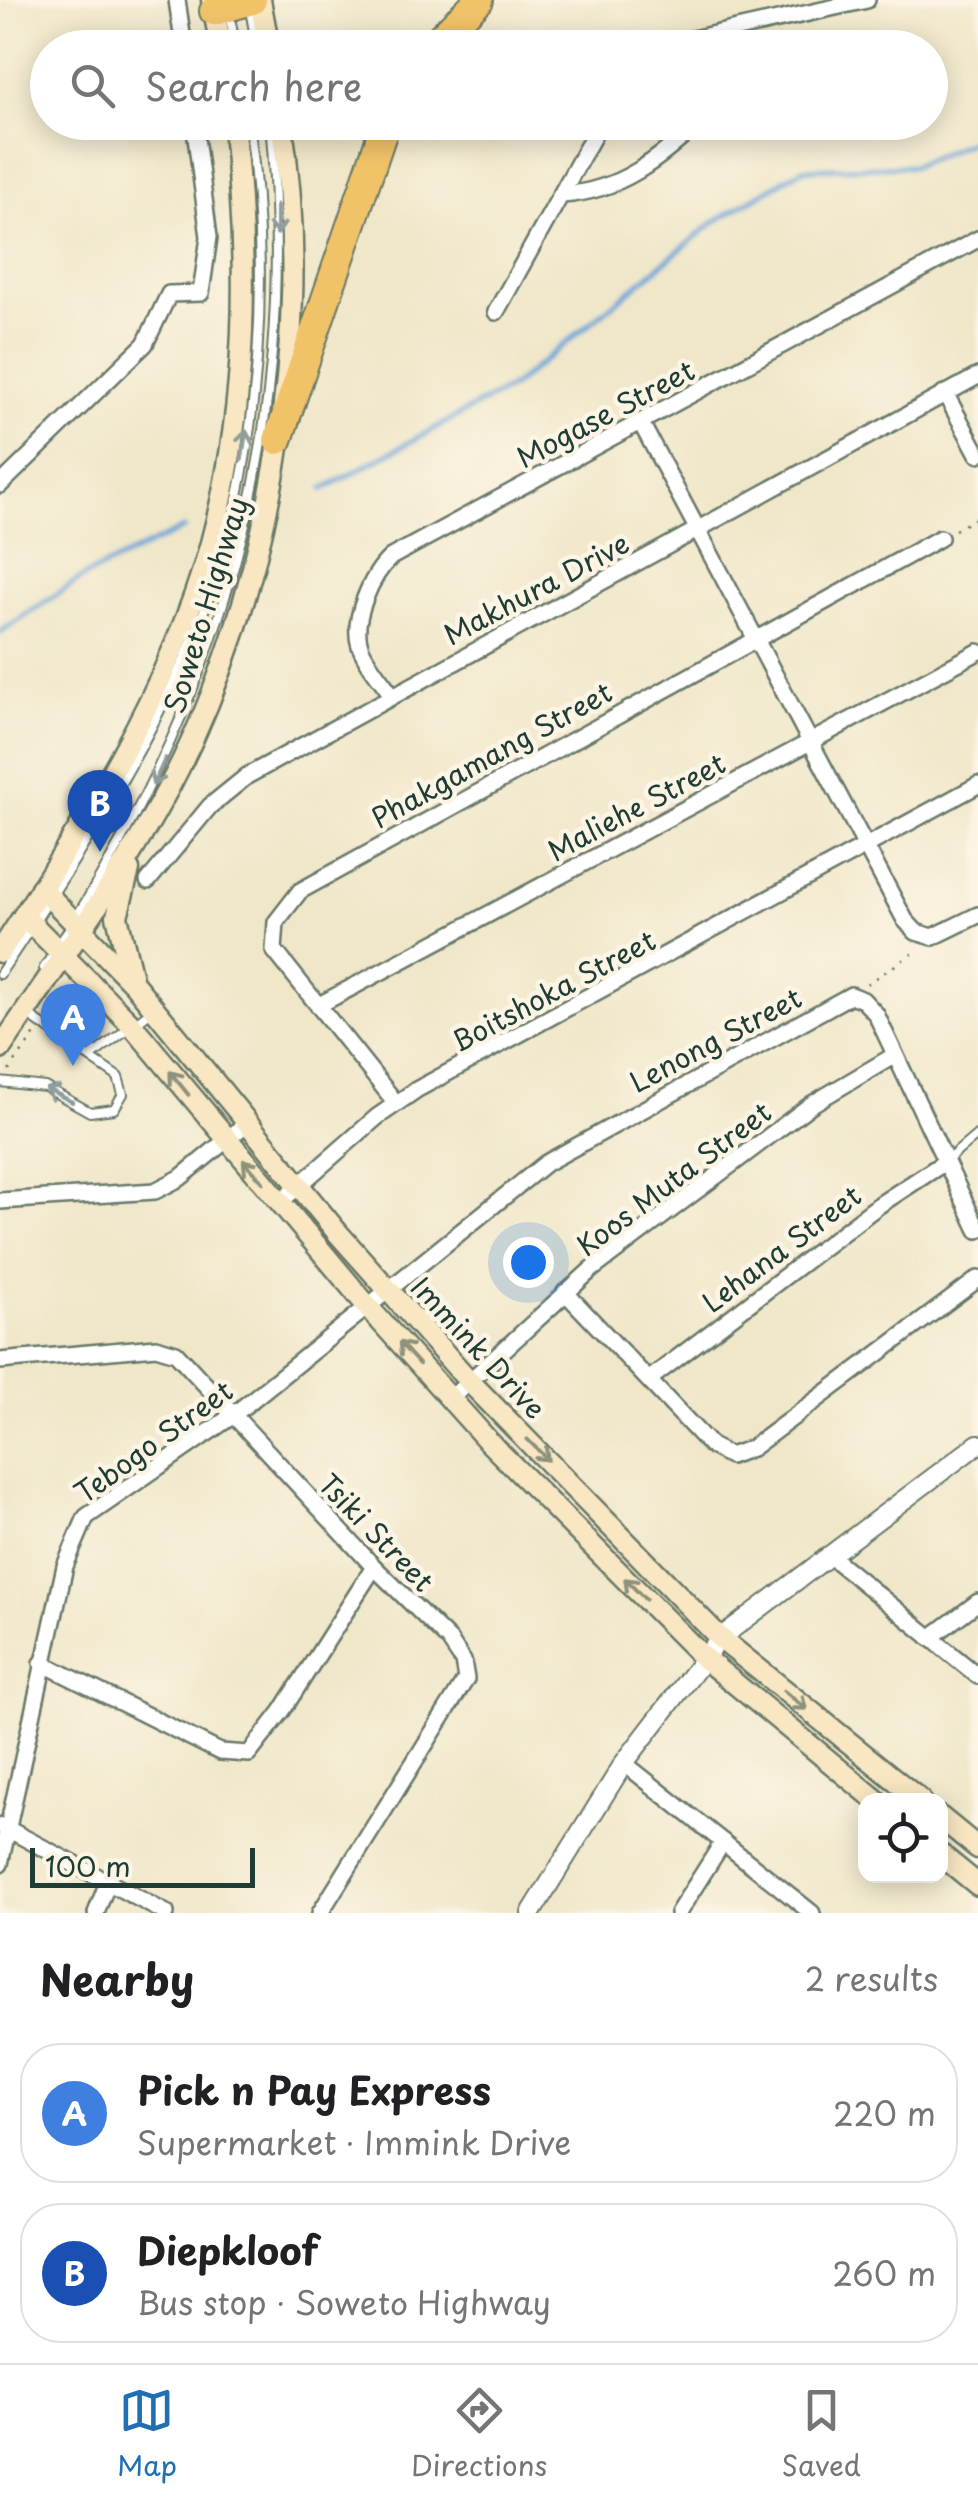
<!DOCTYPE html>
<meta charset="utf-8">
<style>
:root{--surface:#fff;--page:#f2f2f2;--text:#202124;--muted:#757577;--line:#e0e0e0;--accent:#1f6fb2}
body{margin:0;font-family:"Playpen Sans",sans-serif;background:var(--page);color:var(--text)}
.controls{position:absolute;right:30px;bottom:30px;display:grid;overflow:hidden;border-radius:20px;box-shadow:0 5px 25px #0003}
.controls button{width:90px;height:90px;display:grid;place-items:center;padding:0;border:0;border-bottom:2px solid var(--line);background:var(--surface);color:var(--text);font:50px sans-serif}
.scale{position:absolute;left:30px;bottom:25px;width:225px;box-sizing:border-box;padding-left:10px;border:5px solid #1f3d34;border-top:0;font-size:28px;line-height:35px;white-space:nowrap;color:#1f3d34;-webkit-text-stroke:8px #fcf5e5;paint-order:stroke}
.you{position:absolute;left:528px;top:1262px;width:35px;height:35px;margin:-25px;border:8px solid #fff;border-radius:50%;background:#1a73e8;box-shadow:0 0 0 15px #1a73e833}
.badge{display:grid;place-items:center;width:65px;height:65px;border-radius:50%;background:var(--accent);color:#fff;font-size:32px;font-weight:700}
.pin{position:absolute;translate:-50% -82px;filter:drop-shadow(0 2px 5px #0008)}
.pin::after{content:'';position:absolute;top:52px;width:35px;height:30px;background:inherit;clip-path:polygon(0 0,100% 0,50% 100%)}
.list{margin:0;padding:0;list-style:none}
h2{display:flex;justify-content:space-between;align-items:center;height:130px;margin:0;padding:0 40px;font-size:42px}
h2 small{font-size:32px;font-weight:400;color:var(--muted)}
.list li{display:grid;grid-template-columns:65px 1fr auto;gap:30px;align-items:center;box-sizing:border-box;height:140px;margin:0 20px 20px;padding:0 20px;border:2px solid var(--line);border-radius:40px}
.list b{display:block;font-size:38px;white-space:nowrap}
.list p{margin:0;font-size:32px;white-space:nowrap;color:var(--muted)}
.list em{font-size:32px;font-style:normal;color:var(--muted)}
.icon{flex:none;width:55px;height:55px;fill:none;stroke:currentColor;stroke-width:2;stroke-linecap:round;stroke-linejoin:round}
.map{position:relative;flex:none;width:978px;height:1913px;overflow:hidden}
.search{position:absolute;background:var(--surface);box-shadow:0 5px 25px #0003;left:30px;right:30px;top:30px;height:110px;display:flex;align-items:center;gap:25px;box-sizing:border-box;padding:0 35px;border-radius:55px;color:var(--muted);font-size:38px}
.sheet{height:450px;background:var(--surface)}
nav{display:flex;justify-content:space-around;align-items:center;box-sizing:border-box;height:140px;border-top:2px solid var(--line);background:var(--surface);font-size:28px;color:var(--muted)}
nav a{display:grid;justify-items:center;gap:5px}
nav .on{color:var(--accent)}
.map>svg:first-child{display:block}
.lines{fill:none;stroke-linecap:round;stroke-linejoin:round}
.stream{stroke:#67a3d8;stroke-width:5}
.service-casing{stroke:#687868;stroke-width:12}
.minor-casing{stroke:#687868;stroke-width:20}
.tertiary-casing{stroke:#687868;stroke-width:22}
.secondary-casing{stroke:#687868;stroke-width:25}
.motorway-casing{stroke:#687868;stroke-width:32}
.path{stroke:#687868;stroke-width:2.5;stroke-dasharray:2.5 8;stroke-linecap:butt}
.service{stroke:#fff;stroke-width:8}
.minor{stroke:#fff;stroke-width:15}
.tertiary{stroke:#fff;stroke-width:18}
.secondary{stroke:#f9e7c3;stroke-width:20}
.motorway{stroke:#f1c369;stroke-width:28}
.oneway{stroke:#8f9e9a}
.oneway2{stroke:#8c927c}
.labels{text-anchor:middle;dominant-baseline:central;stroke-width:9;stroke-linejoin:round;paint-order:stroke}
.street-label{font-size:28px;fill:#1f3d34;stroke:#fcf5e5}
</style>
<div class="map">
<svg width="978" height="1913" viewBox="0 0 978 1913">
<rect width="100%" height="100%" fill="#fcf5e5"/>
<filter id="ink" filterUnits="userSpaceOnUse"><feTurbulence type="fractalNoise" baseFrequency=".01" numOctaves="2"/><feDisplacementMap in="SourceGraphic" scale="20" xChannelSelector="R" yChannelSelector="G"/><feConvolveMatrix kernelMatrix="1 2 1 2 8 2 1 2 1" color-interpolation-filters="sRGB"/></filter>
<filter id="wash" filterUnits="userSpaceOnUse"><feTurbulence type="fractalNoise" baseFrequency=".0048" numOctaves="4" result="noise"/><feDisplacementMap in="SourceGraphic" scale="40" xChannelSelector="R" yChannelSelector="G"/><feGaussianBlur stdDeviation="2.25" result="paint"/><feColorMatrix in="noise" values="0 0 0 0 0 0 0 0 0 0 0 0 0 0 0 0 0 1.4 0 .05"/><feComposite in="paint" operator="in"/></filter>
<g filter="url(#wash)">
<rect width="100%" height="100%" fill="#f0e7c9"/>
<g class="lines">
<g class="stream">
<polyline points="323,489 513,386 714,222 803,169 913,166 978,138"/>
<polyline points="0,632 83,577 184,528"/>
</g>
</g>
</g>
<g filter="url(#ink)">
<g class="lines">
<g class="service-casing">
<g id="service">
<polyline points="249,4 257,48"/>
<polyline points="229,13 236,48"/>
<path d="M44 968C221 698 299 448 270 122"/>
<path d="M0 974C81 854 164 726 212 589 262 445 270 273 249 122"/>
<polyline points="90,1057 154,1009"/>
<polyline points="0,1082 45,1087 90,1112 114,1109 123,1094 118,1077 28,1015"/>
<polyline points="945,1162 978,1134"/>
</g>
</g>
<g class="minor-casing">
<g id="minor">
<polyline points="177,0 184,48"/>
<polyline points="652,48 867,0"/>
<path d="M562 195C621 191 657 160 700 122"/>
<polyline points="496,312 601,122"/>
<polyline points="945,393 978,454"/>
<polyline points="641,423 905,920 916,932 933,937 978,915"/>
<polyline points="0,485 145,344 169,294 201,293 209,237 194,122"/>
<path d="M391 694C381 679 366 663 360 646 351 620 372 574 391 557L978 239"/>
<polyline points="148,881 210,806 247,776 978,376"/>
<polyline points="319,1005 978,652"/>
<polyline points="396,1103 274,950 276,922 300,891 940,538"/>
<polyline points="0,1201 155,1191 180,1178 246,1124"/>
<polyline points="280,1202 377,1117 416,1090 978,785"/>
<polyline points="565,1292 711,1446 730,1456 752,1448 978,1279"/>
<polyline points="0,1361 156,1347 176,1353 374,1567 449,1640 463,1661 466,1679 320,1913"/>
<polyline points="651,1378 879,1205 945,1162"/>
<polyline points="450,1399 591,1270 812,1104 895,1055"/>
<polyline points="829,1555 978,1676"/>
<polyline points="930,1638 978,1602"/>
<polyline points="42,1663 220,1752 249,1754 282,1711 374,1567"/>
<polyline points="624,1763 812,1913"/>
<polyline points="2,1826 166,1913"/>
<polyline points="0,1864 65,1566 86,1517 232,1416 546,1163 851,995 863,1000 876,1014 978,1230"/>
<polyline points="96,1913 108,1882"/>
<polyline points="678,1913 723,1842"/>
</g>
</g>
<g class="tertiary-casing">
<polyline id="tertiary" points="531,1913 624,1763 720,1638 978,1444"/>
</g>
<g class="secondary-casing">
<g id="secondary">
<polyline points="212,0 221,48"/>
<polyline points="260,0 269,48"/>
<polyline points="129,870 117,916 132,978"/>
<polyline points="41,888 134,984 337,1232 469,1381 720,1638 920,1800"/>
<polyline points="24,916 132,1025 368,1307 490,1443 704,1658 876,1800"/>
<path d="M0 952C83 825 170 691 211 543 248 405 249 263 233 122"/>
<path d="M0 1049C58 963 120 879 169 787 269 600 316 332 281 122"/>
<polyline points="940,1817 978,1848"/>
<polyline points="940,1854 978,1885"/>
</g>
</g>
<g class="motorway-casing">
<g id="motorway">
<polyline points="214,11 252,0"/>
<polyline points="430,48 479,0"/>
<polyline points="278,440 386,122"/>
</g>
</g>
<g class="path">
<polyline points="955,530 978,517"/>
<polyline points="867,984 918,950"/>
<polyline points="49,1013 65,989"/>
<polyline points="9,1071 36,1032"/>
</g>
<use href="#service" class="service"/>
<use href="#minor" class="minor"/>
<use href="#tertiary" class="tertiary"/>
<use href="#secondary" class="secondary"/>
<use href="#motorway" class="motorway"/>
</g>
<defs><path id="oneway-shaft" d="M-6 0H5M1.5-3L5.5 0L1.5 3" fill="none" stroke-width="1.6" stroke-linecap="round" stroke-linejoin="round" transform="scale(2.5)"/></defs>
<g class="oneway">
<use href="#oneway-shaft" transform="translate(277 220) rotate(89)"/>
<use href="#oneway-shaft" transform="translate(244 445) rotate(-81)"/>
<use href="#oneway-shaft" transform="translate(159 772) rotate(115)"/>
<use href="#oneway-shaft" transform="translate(59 1095) rotate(-152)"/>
</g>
<g class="oneway2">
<use href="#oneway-shaft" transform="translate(179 1083) rotate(-129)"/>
<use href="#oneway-shaft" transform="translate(253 1171) rotate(-132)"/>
<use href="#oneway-shaft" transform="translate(409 1353) rotate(-132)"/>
<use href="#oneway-shaft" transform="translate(538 1450) rotate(45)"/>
<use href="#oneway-shaft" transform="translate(635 1589) rotate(-135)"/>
<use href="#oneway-shaft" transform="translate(795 1700) rotate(39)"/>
</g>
</g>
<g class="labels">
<g class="street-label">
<text transform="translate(605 413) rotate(-28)">Mogase Street</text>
<text transform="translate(536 588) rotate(-28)">Makhura Drive</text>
<text transform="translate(205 605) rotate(-73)">Soweto Highway</text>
<text transform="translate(491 754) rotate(-29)">Phakgamang Street</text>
<text transform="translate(636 806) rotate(-28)">Maliehe Street</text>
<text transform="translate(553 990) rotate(-28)">Boitshoka Street</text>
<text transform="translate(715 1039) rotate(-28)">Lenong Street</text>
<text transform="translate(673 1178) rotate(-37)">Koos Muta Street</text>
<text transform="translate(781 1248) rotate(-37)">Lehana Street</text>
<text transform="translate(479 1347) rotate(47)">Immink Drive</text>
<text transform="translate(153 1441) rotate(-36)">Tebogo Street</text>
<text transform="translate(377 1532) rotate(46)">Tsiki Street</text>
</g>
</g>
</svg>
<div class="controls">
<button><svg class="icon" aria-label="locate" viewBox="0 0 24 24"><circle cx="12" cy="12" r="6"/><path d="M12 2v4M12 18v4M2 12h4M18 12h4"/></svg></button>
</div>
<div class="scale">100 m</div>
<div class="you"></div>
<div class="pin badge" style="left:73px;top:1066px;background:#3f7fe0">A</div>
<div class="pin badge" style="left:100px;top:852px;background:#1a4fb4">B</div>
<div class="search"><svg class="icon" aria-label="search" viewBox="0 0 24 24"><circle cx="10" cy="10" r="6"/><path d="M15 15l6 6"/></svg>Search here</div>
</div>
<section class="sheet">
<h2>Nearby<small>2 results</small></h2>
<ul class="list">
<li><span class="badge" style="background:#3f7fe0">A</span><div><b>Pick n Pay Express</b><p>Supermarket · Immink Drive</p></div><em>220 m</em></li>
<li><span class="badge" style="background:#1a4fb4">B</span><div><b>Diepkloof</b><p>Bus stop · Soweto Highway</p></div><em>260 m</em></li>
</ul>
</section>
<nav>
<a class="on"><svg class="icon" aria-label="map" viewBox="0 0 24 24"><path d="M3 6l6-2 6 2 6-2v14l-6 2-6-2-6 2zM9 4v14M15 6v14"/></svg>Map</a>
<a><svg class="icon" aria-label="directions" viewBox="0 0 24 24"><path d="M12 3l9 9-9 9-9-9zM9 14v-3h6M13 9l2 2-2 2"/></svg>Directions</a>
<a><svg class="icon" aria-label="saved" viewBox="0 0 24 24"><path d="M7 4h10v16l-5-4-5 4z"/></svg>Saved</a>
</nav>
